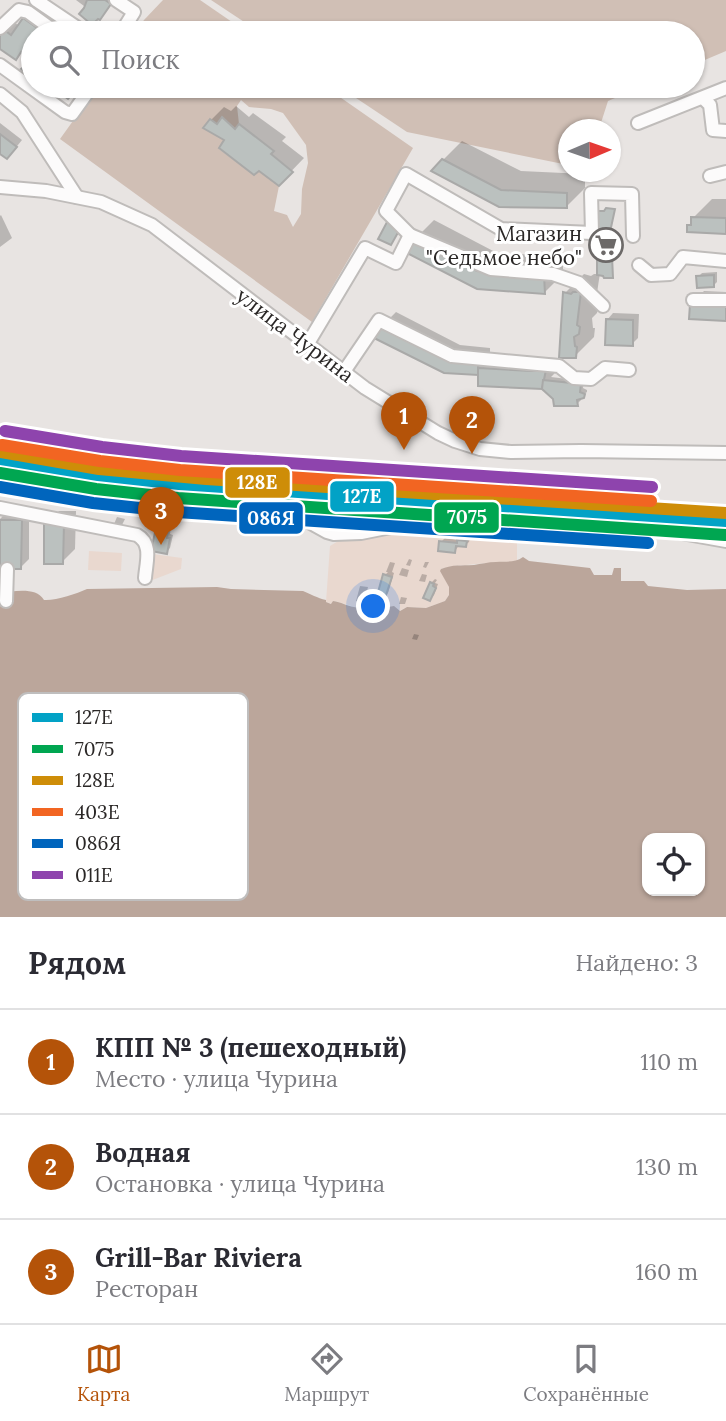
<!DOCTYPE html>
<html lang="ru">
<meta charset="utf-8">
<style>
:root{--surface:#fff;--page:#f2f2f3;--text:#2b2b33;--muted:#7c7c81;--line:#e1e1e2;--accent:#b45309}
body{margin:0;font-family:Lora,serif;background:var(--page);color:var(--text)}
.controls{position:absolute;right:21px;bottom:21px;display:grid;overflow:hidden;border-radius:14px;box-shadow:0 2px 5px #0004}
.controls button{width:63px;height:63px;display:grid;place-items:center;padding:0;border:0;border-bottom:2px solid var(--line);background:var(--surface);color:var(--text);font:35px sans-serif}
.compass{position:absolute;left:558px;top:119px;width:63px;height:63px;border-radius:50%;background:var(--surface);box-shadow:0 2px 5px #0004;rotate:88deg}
.you{position:absolute;left:374px;top:607px;width:24px;height:24px;margin:-18px;border:5px solid #fff;border-radius:50%;background:#1a73e8;box-shadow:0 0 0 10px #1a73e833}
.badge{display:grid;place-items:center;width:46px;height:46px;border-radius:50%;background:var(--accent);color:#fff;font-size:23px;font-weight:700}
.pin{position:absolute;translate:-50% -58px;filter:drop-shadow(0 2px 4px #0008)}
.pin::after{content:'';position:absolute;top:37px;width:24px;height:21px;background:inherit;clip-path:polygon(0 0,100% 0,50% 100%)}
.list{margin:0;padding:0;list-style:none}
h2{display:flex;justify-content:space-between;align-items:center;height:91px;margin:0;padding:0 28px;font-size:30px}
h2 small{font-size:23px;font-weight:400;color:var(--muted)}
.list li{display:grid;grid-template-columns:46px 1fr auto;gap:21px;align-items:center;box-sizing:border-box;height:105px;padding:0 28px;border-top:2px solid var(--line)}
.list b{display:block;font-size:26px;white-space:nowrap}
.list p{margin:0;font-size:23px;white-space:nowrap;color:var(--muted)}
.list em{font-size:23px;font-style:normal;color:var(--muted)}
.icon{flex:none;width:38px;height:38px;fill:none;stroke:currentColor;stroke-width:2;stroke-linecap:round;stroke-linejoin:round}
.map{position:relative;flex:none;width:726px;height:917px;overflow:hidden}
.search{position:absolute;background:var(--surface);box-shadow:0 2px 5px #0004;left:21px;right:21px;top:21px;height:77px;display:flex;align-items:center;gap:18px;box-sizing:border-box;padding:0 24px;border-radius:38px;color:var(--muted);font-size:26px}
.sheet{height:406px;background:var(--surface)}
nav{display:flex;justify-content:space-around;align-items:center;box-sizing:border-box;height:98px;border-top:2px solid var(--line);background:var(--surface);font-size:19px;color:var(--muted)}
nav a{display:grid;justify-items:center;gap:4px}
nav .on{color:var(--accent)}
.map>svg:first-child{display:block}
.green{fill:#e9d8cf}
.forest{fill:#d0bfb5;fill-rule:evenodd}
.water{fill:#bba69b;fill-rule:evenodd}
.shadow{fill:#0003}
.building{fill:#bbc1bf;stroke:#a9a9a8;stroke-width:2}
.lines{fill:none;stroke-linecap:round;stroke-linejoin:round}
.minor-casing{stroke:#bfbcba;stroke-width:16}
.minor{stroke:#fcfbfb;stroke-width:12}
.rail-casing{stroke:#cac9c8;stroke-width:5}
.rail{stroke:#fff;stroke-width:2.5;stroke-dasharray:8;stroke-linecap:butt}
.rail-1-casing{stroke:#fff;stroke-width:18}
.rail-2-casing{stroke:#fff;stroke-width:18}
.rail-3-casing{stroke:#fff;stroke-width:18}
.rail-4-casing{stroke:#fff;stroke-width:18}
.rail-5-casing{stroke:#fff;stroke-width:18}
.rail-6-casing{stroke:#fff;stroke-width:18}
.rail-1{stroke:#02a2c6;stroke-width:12}
.rail-2{stroke:#00a651;stroke-width:12}
.rail-3{stroke:#ce8d08;stroke-width:12}
.rail-4{stroke:#f26522;stroke-width:12}
.rail-5{stroke:#0065bd;stroke-width:12}
.rail-6{stroke:#8e44ad;stroke-width:12}
.labels{text-anchor:middle;dominant-baseline:central;stroke-width:6;stroke-linejoin:round;paint-order:stroke}
.poi-label{font-size:21px;fill:#2a2726;stroke:#fff;text-anchor:end}
.street-label{font-size:21px;fill:#2a2726;stroke:#fff}
.key{fill:#fff;stroke:#bfbebe;stroke-width:2}
.key-label{font-size:19px;fill:#2a2726}
.line-badge{stroke:#fff;stroke-width:2.5}
.badge-label{font-size:19px;text-anchor:middle;font-weight:bold;fill:#fff}
</style>
<div class="map">
<svg width="726" height="917" viewBox="0 0 726 917">
<rect width="100%" height="100%" fill="#e8e4e2"/>
<g class="green">
<path d="M406 532 517 540V562C503 562 490 563 476 564 461 566 456 564 441 569V571L449 587V595L445 601 426 608 407 607 399 611C388 604 374 609 360 608 351 607 343 602 333 601L332 604 326 602 330 546 340 540Z"/>
<polygon points="89,551 122,553 121,571 88,570"/>
<polygon points="152,554 182,558 181,569 150,581"/>
</g>
<g class="forest">
<polygon points="163,0 200,0 248,33 135,33 144,20"/>
<polygon points="211,0 726,0 726,51 693,65 693,33 261,33"/>
<path d="M98 86H324L413 148 312 322 60 139ZM241 100 249 107 271 109 283 113 306 145 308 163 302 189 301 214 293 227 287 215 274 211 279 186 259 171 254 175 219 149 224 140 203 128 210 119 217 124 222 118 235 129 239 124 237 106Z"/>
<polygon points="338,86 643,86 608,101 599,129 568,130 568,165 407,132"/>
</g>
<path class="water" d="M523 557 529 561 590 568 594 575H612L614 568H621V581H644L648 586 687 590 726 589V917H0V592C14 592 36 586 44 600 55 601 76 594 87 589L217 587 231 589 303 591C311 594 317 598 326 600V602L331 604 333 601C341 602 347 606 354 607 367 610 382 608 394 606L400 611 407 607 426 608 445 601 449 595V587L440 571 441 569C454 564 460 566 474 565 481 564 488 562 496 562 506 561 515 563 523 557ZM647 838H700V891H647Z"/>
<g class="shadow">
<polygon points="76,0 113,0 110,4 111,5 100,18"/>
<polygon points="33,11 47,21 39,32 40,33 33,33 33,58 23,51 16,58 0,46 0,36 13,21 19,26"/>
<polygon points="236,106 249,117 253,113 286,137 282,141 304,158 279,184 227,139 211,120 224,107 231,111"/>
<polygon points="0,123 22,140 13,151 0,152"/>
<polygon points="462,141 521,171 585,174 585,188 566,207 500,205 437,166"/>
<polygon points="712,199 726,199 726,232 689,226 693,223 693,218"/>
<polygon points="609,208 615,208 610,230 614,232 613,241 617,245 617,251 613,253 613,274 612,276 600,273 595,306 598,308 597,313 592,318 593,328 595,328 594,337 575,356 565,293 584,274 591,276 594,274 598,274 599,212 607,210"/>
<polygon points="1,215 12,238 0,247 0,216"/>
<polygon points="434,220 497,253 563,256 563,274 544,293 477,287 415,239"/>
<polygon points="717,272 717,282 714,285 698,277 702,273"/>
<polygon points="704,291 726,292 726,319 691,304"/>
<polygon points="396,312 460,345 490,348 490,356 558,358 554,374 551,377 584,381 583,388 587,390 587,392 580,397 581,400 577,404 555,398 542,387 479,373 383,325"/>
<polygon points="613,313 639,314 638,338 632,344 607,320"/>
<polygon points="410,503 415,503 415,506 408,507"/>
<polygon points="59,511 76,511 75,549 62,562 46,524"/>
<polygon points="7,512 29,512 29,559 20,568 0,567 0,519"/>
<polygon points="117,517 125,519 122,525 114,524"/>
<polygon points="161,525 171,527 170,534 173,535 170,548 166,552 157,529"/>
<polygon points="463,537 470,538 469,542 465,545 459,545 455,551 441,542 445,538 460,540"/>
<polygon points="409,559 412,560 410,566 406,565"/>
<polygon points="390,562 395,563 392,572 394,573 388,593 385,596 385,575 388,572 386,572"/>
<polygon points="425,562 429,562 426,568 423,567"/>
<polygon points="402,568 409,570 407,577 399,575"/>
<polygon points="422,574 427,575 425,582 419,581"/>
<polygon points="435,579 437,580 435,583 438,584 434,595 430,599 431,583"/>
<polygon points="360,586 368,587 364,603 356,601"/>
<polygon points="401,597 407,598 405,604 399,604"/>
<polygon points="414,634 419,635 417,640 412,639"/>
</g>
<g class="building">
<polygon points="87,0 105,0 111,4 100,20 98,19 92,25 79,14 84,8"/>
<polygon points="23,18 40,30 38,33 33,33 32,42 33,42 33,78 21,69 32,60 21,52 16,60 0,49 0,33 3,29 11,35"/>
<polygon points="51,86 79,86 68,99"/>
<polygon points="222,117 235,129 239,124 274,151 271,154 293,172 279,186 259,171 254,175 219,148 224,140 203,128 210,119 217,124"/>
<polygon points="0,134 17,147 7,159 0,154"/>
<polygon points="442,159 501,190 567,193 567,208 499,207 431,171"/>
<polygon points="606,208 615,209 610,232 614,233 612,243 616,246 616,254 612,256 613,278 604,278 603,276 597,275 597,211 604,211"/>
<polygon points="691,217 726,218 726,234 687,232 687,225 691,225"/>
<polygon points="387,222 400,229 391,245 378,239"/>
<polygon points="414,238 477,271 544,275 545,294 477,289 407,253"/>
<polygon points="714,275 714,287 697,288 696,276"/>
<polygon points="563,292 571,294 573,292 581,292 577,325 580,327 579,334 574,337 575,346 577,347 576,358 559,358"/>
<polygon points="690,304 726,305 726,321 689,319"/>
<polygon points="606,319 633,320 633,346 605,345"/>
<polygon points="382,324 478,360 478,375 444,373 374,338"/>
<polygon points="478,368 532,371 546,370 542,389 478,386"/>
<polygon points="543,380 581,384 580,392 585,394 584,398 577,400 578,406 554,406 553,399 542,389"/>
<polygon points="0,520 22,520 21,569 0,569"/>
<polygon points="44,523 64,524 63,564 44,564"/>
<polygon points="156,528 168,530 167,538 170,538 167,554 151,551"/>
<polygon points="457,540 467,541 466,547 456,546 455,553 438,551 439,541 457,543"/>
<polygon points="383,574 392,577 385,598 377,596"/>
<polygon points="430,582 434,584 433,586 436,588 430,601 423,598"/>
</g>
<g class="lines">
<g class="minor-casing">
<g id="minor">
<polyline points="36,0 85,33"/>
<polyline points="116,0 134,12 121,33"/>
<polyline points="0,28 19,10 28,12 57,33"/>
<polyline points="0,65 65,112 72,114 92,86"/>
<polyline points="0,94 22,112 77,197"/>
<polyline points="703,98 710,105 713,130 726,131"/>
<polyline points="638,123 726,88"/>
<polyline points="710,176 726,172"/>
<polyline points="0,187 46,191 101,202 152,225 365,388 438,433 455,441 480,449 511,452 581,451 726,453"/>
<polyline points="410,235 386,211 406,174 501,229 592,233 591,193 632,194 633,236"/>
<polyline points="639,265 651,275 670,274 683,257 726,261"/>
<polyline points="693,300 726,300"/>
<polyline points="307,345 365,248 396,263 410,235 491,269 553,274 579,283 603,306"/>
<polyline points="343,373 379,320 452,356 559,366 574,378 591,379 605,368 629,370"/>
<polyline points="0,482 27,488 59,491 95,485 107,485 147,492 270,507 291,512 327,532 334,534 361,533 401,525 440,521 487,522 648,527 726,541"/>
<path d="M0 508 137 535C153 544 146 563 145 578"/>
<polyline points="6,601 7,569"/>
</g>
</g>
<use href="#minor" class="minor"/>
<g class="rail-casing">
<polyline id="rail" points="0,443 89,460 174,470 489,491"/>
</g>
<use href="#rail" class="rail"/>
<g class="rail-1-casing">
<polyline id="rail-1" points="0,459 98,475 179,484 726,521"/>
</g>
<g class="rail-2-casing">
<polyline id="rail-2" points="0,473 96,489 178,498 725,535"/>
</g>
<g class="rail-3-casing">
<polyline id="rail-3" points="0,452 99,469 206,479 726,513"/>
</g>
<g class="rail-4-casing">
<polyline id="rail-4" points="2,445 100,461 180,470 651,501"/>
</g>
<g class="rail-5-casing">
<polyline id="rail-5" points="0,487 93,503 177,512 648,543"/>
</g>
<g class="rail-6-casing">
<polyline id="rail-6" points="5,431 102,447 181,456 652,487"/>
</g>
<use href="#rail-1" class="rail-1"/>
<use href="#rail-2" class="rail-2"/>
<use href="#rail-3" class="rail-3"/>
<use href="#rail-4" class="rail-4"/>
<use href="#rail-5" class="rail-5"/>
<use href="#rail-6" class="rail-6"/>
</g>
<defs>
<g id="supermarket-ring" transform="scale(1.75)"><circle r="9.5" fill="#fff" stroke="#6c6968" stroke-width="1.5"/><path d="M-6-5.5h2.5l.6 2H6L4.5 2H-2.5L-4.4-4H-6ZM-1.5 3.2a1.3 1.3 0 1 0 .1 0ZM3 3.2a1.3 1.3 0 1 0 .1 0Z" fill="#6c6968"/></g>
</defs>
<g fill-rule="evenodd">
<use href="#supermarket-ring" x="606" y="245"/>
</g>
<g class="labels">
<g class="poi-label">
<text x="582" y="233">Магазин<tspan x="582" dy="24">"Седьмое небо"</tspan></text>
</g>
<g class="street-label">
<text transform="translate(295 335) rotate(37)">улица Чурина</text>
</g>
</g>
<rect x="18" y="693" width="230" height="207" rx="10" class="key"/>
<rect x="32" y="713" width="31" height="9" fill="#02a2c6"/>
<rect x="32" y="745" width="31" height="8" fill="#00a651"/>
<rect x="32" y="776" width="31" height="9" fill="#ce8d08"/>
<rect x="32" y="808" width="31" height="8" fill="#f26522"/>
<rect x="32" y="839" width="31" height="9" fill="#0065bd"/>
<rect x="32" y="871" width="31" height="8" fill="#8e44ad"/>
<g class="key-label">
<text x="75" y="724">127Е</text>
<text x="75" y="756">7075</text>
<text x="75" y="787">128Е</text>
<text x="75" y="819">403Е</text>
<text x="75" y="850">086Я</text>
<text x="75" y="882">011Е</text>
</g>
<g class="line-badge">
<rect x="224" y="466" width="67" height="33" rx="7" fill="#ce8d08"/>
<rect x="329" y="480" width="66" height="33" rx="7" fill="#02a2c6"/>
<rect x="433" y="501" width="67" height="33" rx="7" fill="#00a651"/>
<rect x="238" y="501" width="66" height="34" rx="7" fill="#0065bd"/>
</g>
<g class="badge-label">
<text x="257" y="489">128Е</text>
<text x="362" y="503">127Е</text>
<text x="467" y="524">7075</text>
<text x="271" y="525">086Я</text>
</g>
</svg>
<div class="controls">
<button><svg class="icon" aria-label="locate" viewBox="0 0 24 24"><circle cx="12" cy="12" r="6"/><path d="M12 2v4M12 18v4M2 12h4M18 12h4"/></svg></button>
</div>
<svg class="compass" viewBox="-18 -18 36 36"><path d="M0-13l5 13h-10z" fill="#e53935"/><path d="M0 13l5-13h-10z" fill="#7c7c81"/></svg>
<div class="you"></div>
<div class="pin badge" style="left:404px;top:450px">1</div>
<div class="pin badge" style="left:472px;top:454px">2</div>
<div class="pin badge" style="left:161px;top:545px">3</div>
<div class="search"><svg class="icon" aria-label="search" viewBox="0 0 24 24"><circle cx="10" cy="10" r="6"/><path d="M15 15l6 6"/></svg>Поиск</div>
</div>
<section class="sheet">
<h2>Рядом<small>Найдено: 3</small></h2>
<ul class="list">
<li><span class="badge">1</span><div><b>КПП № 3 (пешеходный)</b><p>Место · улица Чурина</p></div><em>110 m</em></li>
<li><span class="badge">2</span><div><b>Водная</b><p>Остановка · улица Чурина</p></div><em>130 m</em></li>
<li><span class="badge">3</span><div><b>Grill-Bar Riviera</b><p>Ресторан</p></div><em>160 m</em></li>
</ul>
</section>
<nav>
<a class="on"><svg class="icon" aria-label="map" viewBox="0 0 24 24"><path d="M3 6l6-2 6 2 6-2v14l-6 2-6-2-6 2zM9 4v14M15 6v14"/></svg>Карта</a>
<a><svg class="icon" aria-label="directions" viewBox="0 0 24 24"><path d="M12 3l9 9-9 9-9-9zM9 14v-3h6M13 9l2 2-2 2"/></svg>Маршрут</a>
<a><svg class="icon" aria-label="saved" viewBox="0 0 24 24"><path d="M7 4h10v16l-5-4-5 4z"/></svg>Сохранённые</a>
</nav>
